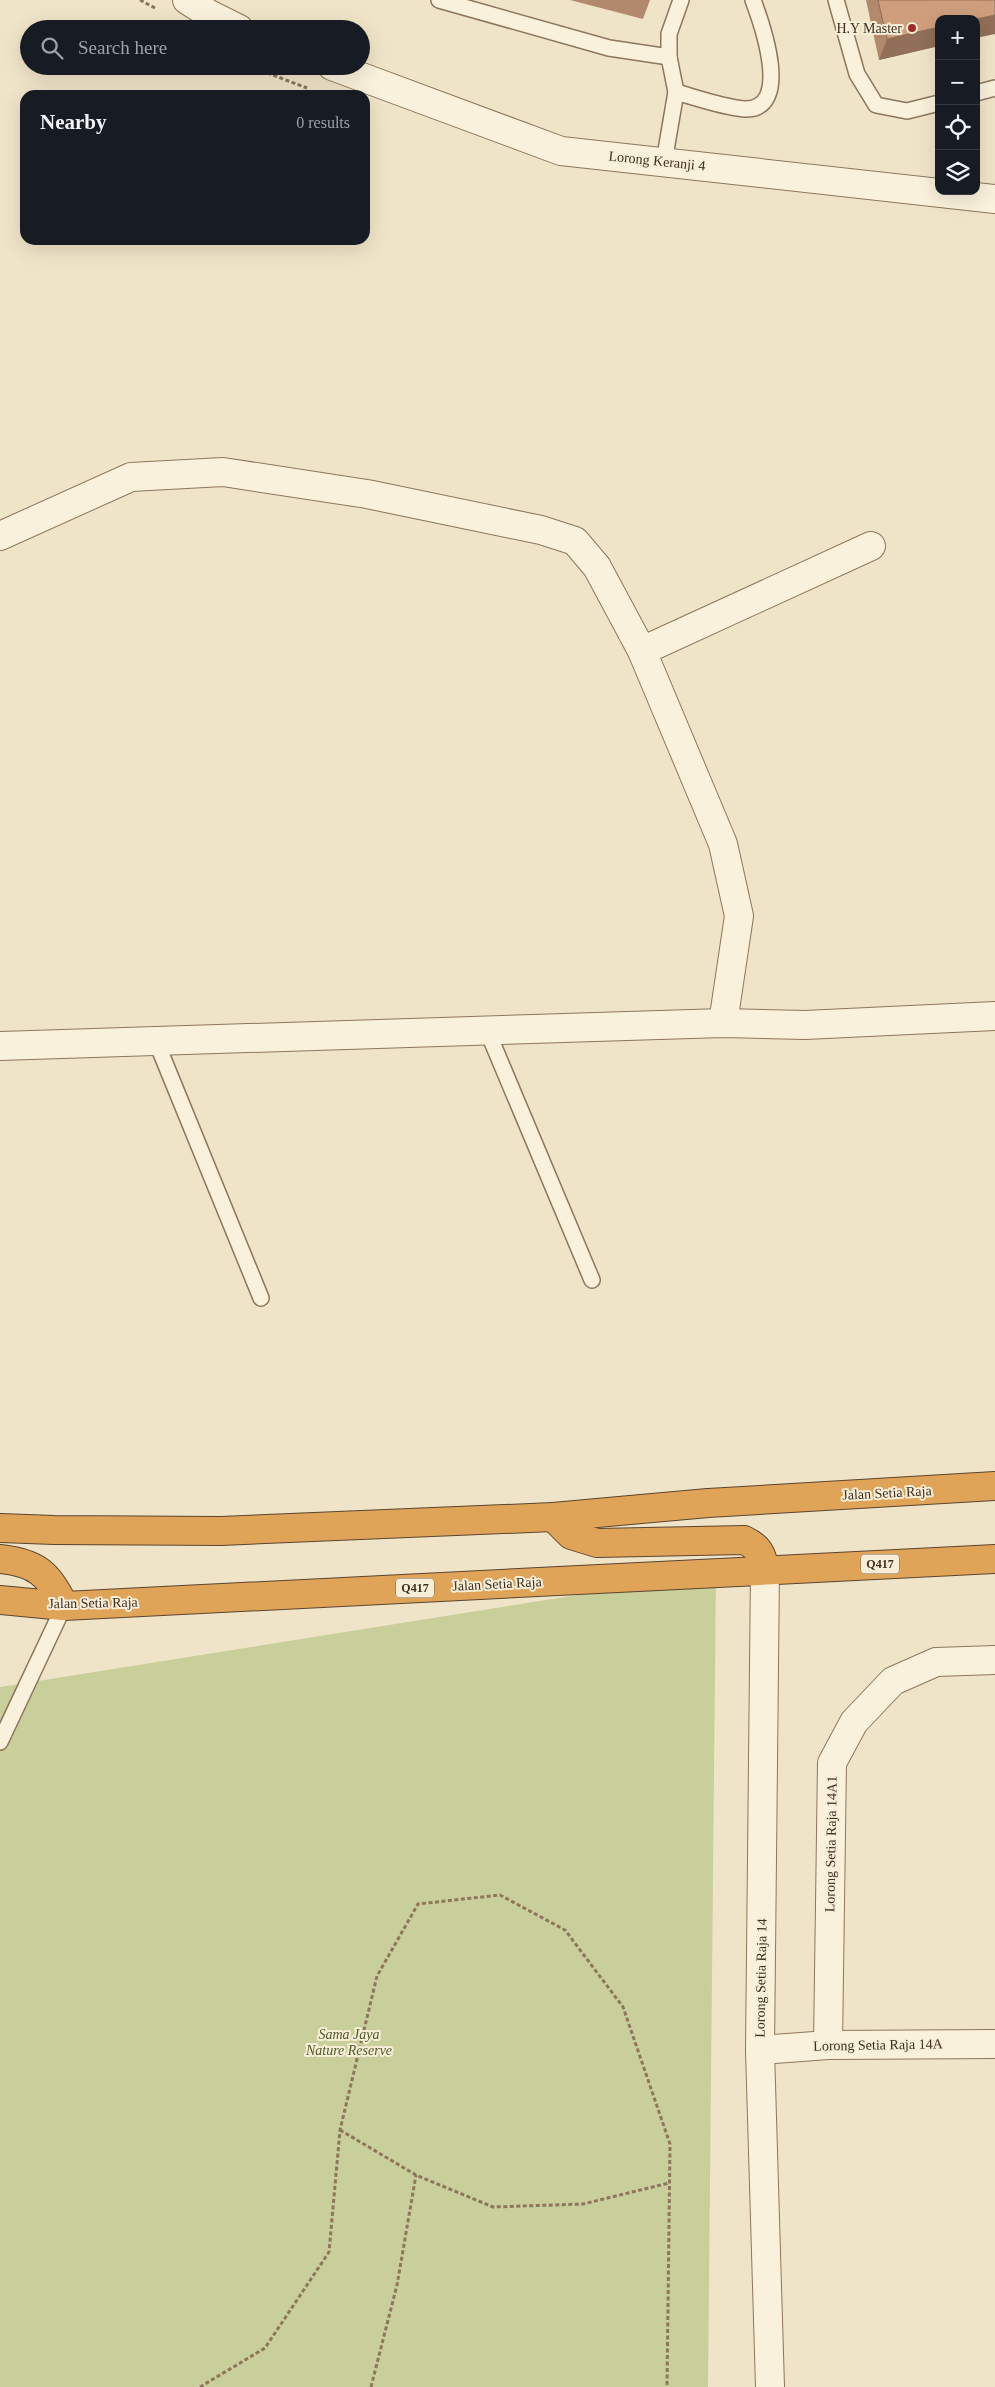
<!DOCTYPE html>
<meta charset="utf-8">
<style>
:root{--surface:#171b24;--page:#20242c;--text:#f1f3f6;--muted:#9ea1a6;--line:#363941}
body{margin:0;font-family:"Times New Roman",serif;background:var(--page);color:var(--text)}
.controls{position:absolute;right:15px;top:15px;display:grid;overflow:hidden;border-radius:10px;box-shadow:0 5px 20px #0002}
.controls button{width:45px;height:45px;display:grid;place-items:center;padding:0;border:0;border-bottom:1px solid var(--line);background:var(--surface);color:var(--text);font:25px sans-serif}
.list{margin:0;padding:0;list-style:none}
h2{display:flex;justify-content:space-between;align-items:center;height:65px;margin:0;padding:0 20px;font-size:21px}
h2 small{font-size:16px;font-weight:400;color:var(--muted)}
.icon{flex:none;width:28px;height:28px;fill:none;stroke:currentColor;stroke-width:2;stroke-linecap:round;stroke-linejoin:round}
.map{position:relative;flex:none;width:995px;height:2387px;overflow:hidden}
.search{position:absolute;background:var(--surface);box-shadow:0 5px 20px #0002;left:20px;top:20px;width:350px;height:55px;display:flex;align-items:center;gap:12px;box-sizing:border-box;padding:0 18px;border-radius:28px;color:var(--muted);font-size:19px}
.panel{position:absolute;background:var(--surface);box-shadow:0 5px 20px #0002;left:20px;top:90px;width:350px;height:155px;border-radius:15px}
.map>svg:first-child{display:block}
.green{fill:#c9cf9b}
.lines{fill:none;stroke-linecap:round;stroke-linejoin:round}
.lane-casing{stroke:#8d765c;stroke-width:18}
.street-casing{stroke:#8d765c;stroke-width:30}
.highway-casing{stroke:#5b4430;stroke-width:30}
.path{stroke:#8d765c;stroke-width:3;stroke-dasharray:4 2.5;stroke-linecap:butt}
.lane{stroke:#faf1dc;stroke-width:15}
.street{stroke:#faf1dc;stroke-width:28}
.highway{stroke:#e0a458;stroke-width:28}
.wall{fill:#b2896c}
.shaded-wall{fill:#916f58}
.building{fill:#cf9f7d;stroke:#916f58}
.poi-dot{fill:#9e2a2b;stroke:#f7eed8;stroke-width:2}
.labels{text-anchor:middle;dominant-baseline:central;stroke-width:4;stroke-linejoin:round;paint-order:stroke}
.shield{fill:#f7eed8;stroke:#756857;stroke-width:1}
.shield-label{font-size:12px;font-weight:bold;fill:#3d2e20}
.poi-label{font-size:14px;fill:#3d2e20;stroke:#f7eed8;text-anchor:end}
.street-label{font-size:14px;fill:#3d2e20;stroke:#f7eed8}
.park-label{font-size:14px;font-style:italic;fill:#4d5a26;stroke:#f7eed8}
</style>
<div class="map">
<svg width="995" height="2387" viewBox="0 0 995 2387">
<rect width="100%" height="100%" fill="#f0e4c8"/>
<polygon class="green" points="716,1573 708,2387 0,2387 0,1687"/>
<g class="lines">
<g class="lane-casing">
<g id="lane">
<polyline points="439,0 609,48 669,57 676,92"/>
<polyline points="836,0 857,74 876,105 907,111 939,103"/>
<polyline points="669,57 669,34 681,0"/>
<polyline points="976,93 995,88"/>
<path d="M664 162 676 92C697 98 722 107 744 109 793 111 762 24 753 0"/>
<polyline points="487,1030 592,1280"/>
<polyline points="156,1041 261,1298"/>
<polyline points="0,1742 64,1606"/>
</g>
</g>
<g class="street-casing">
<g id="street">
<polyline points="187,0 209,14 239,29"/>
<polyline points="332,66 561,151 995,199"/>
<polyline points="0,536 131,477 223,472 367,494 541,530 575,541 597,567 642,651 723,844 739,916 723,1023"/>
<polyline points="642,651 871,546"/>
<polyline points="0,1046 723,1023 805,1025 995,1016"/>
<polyline points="765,1570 760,2050 770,2387"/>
<polyline points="828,2045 832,1763 854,1722 893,1681 936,1662 995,1660"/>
<polyline points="760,2050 828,2045 995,2044"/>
</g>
</g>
<g class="highway-casing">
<g id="highway">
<path d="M553 1517 571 1535 597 1543 744 1540C759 1547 762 1554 765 1570"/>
<polyline points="0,1528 54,1530 221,1531 553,1517 708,1503 995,1486"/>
<path d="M0 1559C37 1563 49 1574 64 1606"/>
<polyline points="0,1600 64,1606 995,1559"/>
</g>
</g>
<g class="path">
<polyline points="140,0 155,8"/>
<polyline points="249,66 307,88"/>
<polyline points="340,2130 416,2175 493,2207 583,2204 669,2183"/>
<polyline points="200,2387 265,2348 329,2252 340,2130 377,1976 418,1904 500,1895 565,1930 623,2007 670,2144 667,2387"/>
<polyline points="371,2387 397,2285 416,2175"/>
</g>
<use href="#lane" class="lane"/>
<use href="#street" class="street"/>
<use href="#highway" class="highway"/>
</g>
<g class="wall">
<polygon points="570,0 650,0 643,19"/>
<polygon points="866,0 995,0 939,19 939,46 879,60"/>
</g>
<g class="shaded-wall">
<polygon points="995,15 995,34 976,38 976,19"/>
<polygon points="939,27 939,46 879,60 887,39"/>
</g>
<polygon class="building" points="878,0 995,0 995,15 976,19 939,19 939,27 887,39"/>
<circle class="poi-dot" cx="912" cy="28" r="5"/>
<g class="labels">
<g class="shield">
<rect x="861" y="1554.5" width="38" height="19" rx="4"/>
<rect x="396" y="1578.5" width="38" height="19" rx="4"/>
</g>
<g class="shield-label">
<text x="880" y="1564">Q417</text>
<text x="415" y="1588">Q417</text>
</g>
<g class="poi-label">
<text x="902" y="28">H.Y Master</text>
</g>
<g class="street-label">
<text transform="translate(657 161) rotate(6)">Lorong Keranji 4</text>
<text transform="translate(887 1493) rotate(-3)">Jalan Setia Raja</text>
<text transform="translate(497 1584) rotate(-3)">Jalan Setia Raja</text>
<text transform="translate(93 1603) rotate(-1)">Jalan Setia Raja</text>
<text transform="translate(831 1844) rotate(-89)">Lorong Setia Raja 14A1</text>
<text transform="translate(761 1978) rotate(-89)">Lorong Setia Raja 14</text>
<text transform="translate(878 2045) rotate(-1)">Lorong Setia Raja 14A</text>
</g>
<g class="park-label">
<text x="349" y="2034">Sama Jaya<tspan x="349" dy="16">Nature Reserve</tspan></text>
</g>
</g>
</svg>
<div class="controls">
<button>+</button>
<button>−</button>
<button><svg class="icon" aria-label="locate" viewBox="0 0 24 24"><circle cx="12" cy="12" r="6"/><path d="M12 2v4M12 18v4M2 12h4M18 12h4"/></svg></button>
<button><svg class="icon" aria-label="layers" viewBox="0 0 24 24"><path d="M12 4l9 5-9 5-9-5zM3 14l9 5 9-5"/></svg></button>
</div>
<div class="search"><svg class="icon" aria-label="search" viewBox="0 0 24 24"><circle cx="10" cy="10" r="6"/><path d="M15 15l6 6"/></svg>Search here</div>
<section class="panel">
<h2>Nearby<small>0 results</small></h2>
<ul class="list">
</ul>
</section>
</div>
